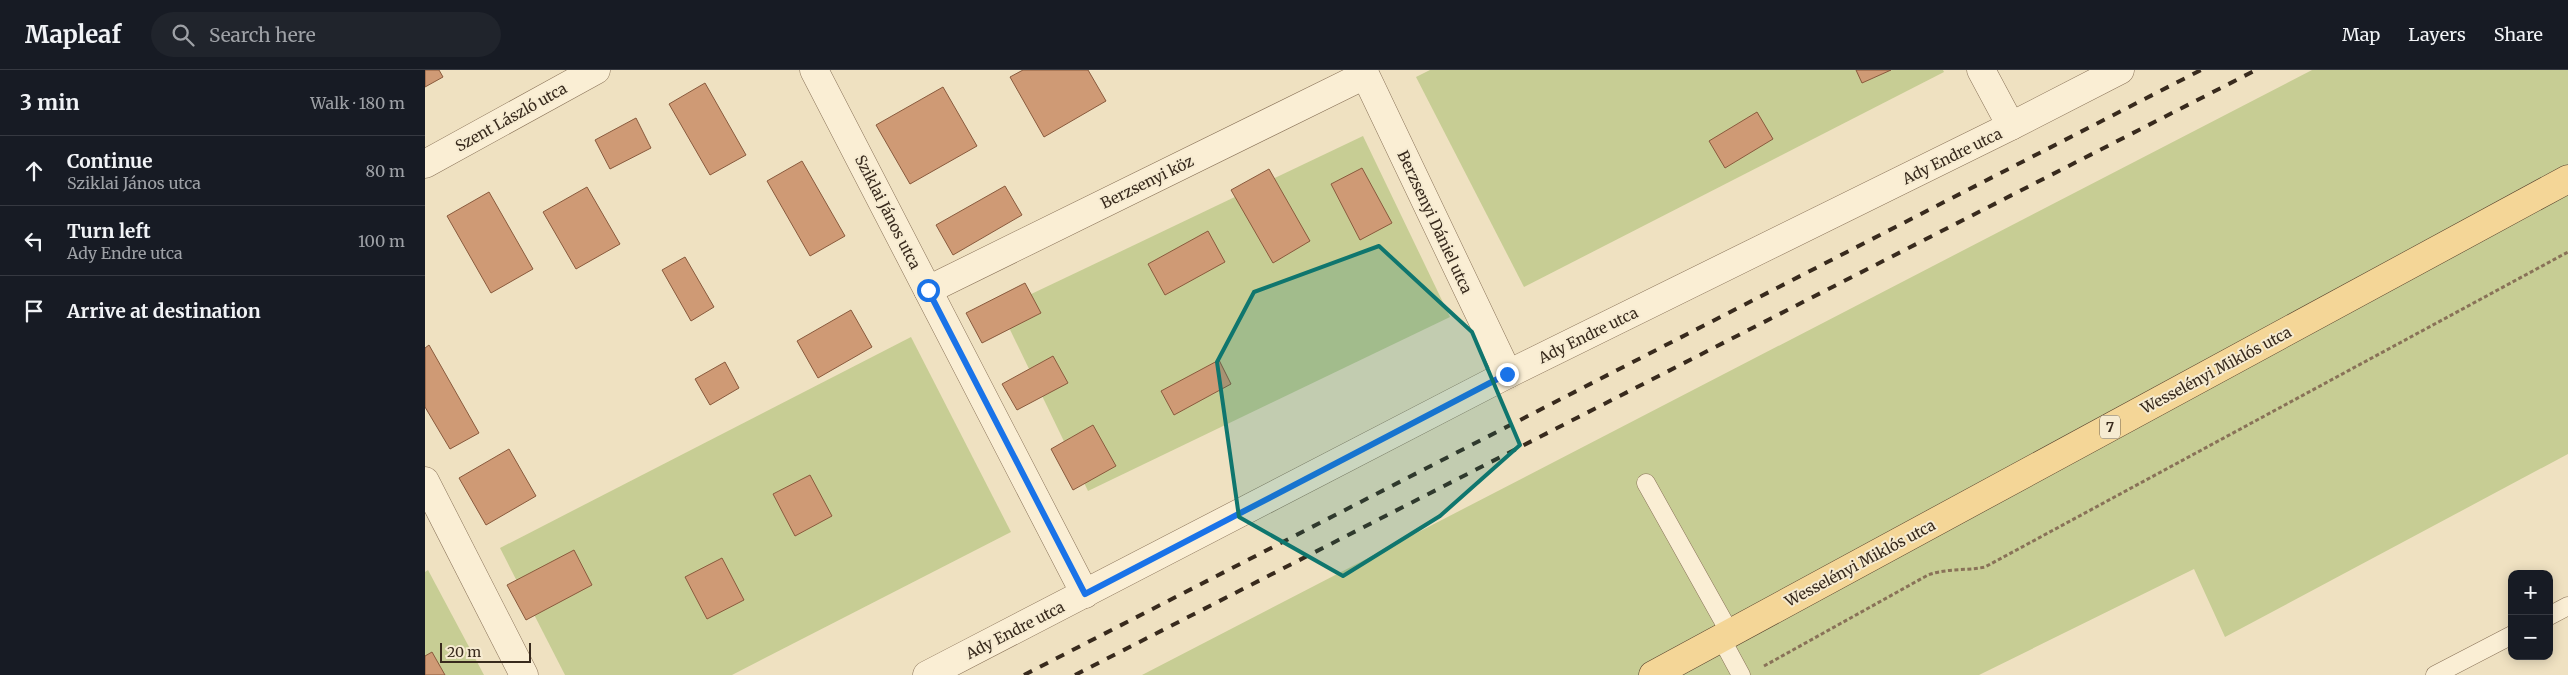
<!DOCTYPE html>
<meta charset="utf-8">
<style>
:root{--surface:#171b24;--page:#20242c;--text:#f1f3f6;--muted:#9ea1a6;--line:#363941}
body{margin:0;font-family:Merriweather,serif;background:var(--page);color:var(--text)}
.controls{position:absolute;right:15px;bottom:15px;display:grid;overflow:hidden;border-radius:10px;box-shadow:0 2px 12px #0003}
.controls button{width:45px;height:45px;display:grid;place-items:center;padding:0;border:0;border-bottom:1px solid var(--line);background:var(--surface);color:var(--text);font:25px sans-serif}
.scale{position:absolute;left:15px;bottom:12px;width:91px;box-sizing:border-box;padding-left:5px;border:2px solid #382a1d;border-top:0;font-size:14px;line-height:18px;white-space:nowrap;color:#382a1d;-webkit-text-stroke:4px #f6ebd1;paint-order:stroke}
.stop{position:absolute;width:15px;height:15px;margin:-11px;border:4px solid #1a73e8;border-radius:50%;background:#fff}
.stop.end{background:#1a73e8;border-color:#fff;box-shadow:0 1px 5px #0008}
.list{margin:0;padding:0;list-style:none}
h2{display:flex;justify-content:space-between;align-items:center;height:65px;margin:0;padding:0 20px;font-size:21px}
h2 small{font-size:16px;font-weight:400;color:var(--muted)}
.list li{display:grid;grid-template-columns:32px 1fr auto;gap:15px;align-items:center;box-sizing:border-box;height:70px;padding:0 20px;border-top:1px solid var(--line)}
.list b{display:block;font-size:19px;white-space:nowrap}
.list p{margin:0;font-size:16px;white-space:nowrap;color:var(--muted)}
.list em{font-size:16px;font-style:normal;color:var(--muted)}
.icon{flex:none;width:28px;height:28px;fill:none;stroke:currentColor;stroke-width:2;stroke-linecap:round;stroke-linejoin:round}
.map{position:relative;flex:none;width:2143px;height:605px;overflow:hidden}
header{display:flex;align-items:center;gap:30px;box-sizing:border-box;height:70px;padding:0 25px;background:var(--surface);border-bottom:1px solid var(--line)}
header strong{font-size:24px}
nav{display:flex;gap:28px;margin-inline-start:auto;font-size:18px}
.search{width:350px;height:45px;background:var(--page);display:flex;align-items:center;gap:12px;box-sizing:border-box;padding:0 18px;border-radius:28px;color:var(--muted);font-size:19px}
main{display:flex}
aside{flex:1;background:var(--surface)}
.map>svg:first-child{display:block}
.green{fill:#c7cd94}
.building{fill:#cf9a75;stroke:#895a3d}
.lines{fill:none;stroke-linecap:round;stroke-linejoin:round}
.lane-casing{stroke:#897258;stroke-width:19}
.street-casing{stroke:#897258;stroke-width:29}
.primary-casing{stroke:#56402c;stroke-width:29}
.path{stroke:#897258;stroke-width:3;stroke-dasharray:4 2.5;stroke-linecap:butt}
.lane{stroke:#faeed4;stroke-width:18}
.street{stroke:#faeed4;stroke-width:28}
.primary{stroke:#f4d697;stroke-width:28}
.rail{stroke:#382a1d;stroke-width:4;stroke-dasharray:9 9;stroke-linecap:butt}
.route{stroke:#1a73e8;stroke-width:6}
.marked{fill:#0f766e;fill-opacity:0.2;stroke:#0f766e;stroke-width:4;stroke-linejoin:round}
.labels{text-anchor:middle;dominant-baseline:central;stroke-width:4;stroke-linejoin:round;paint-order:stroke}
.shield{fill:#f6ebd1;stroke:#716453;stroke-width:1}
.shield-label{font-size:14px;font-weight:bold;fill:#382a1d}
.street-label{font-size:15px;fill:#382a1d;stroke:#f6ebd1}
</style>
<header>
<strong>Mapleaf</strong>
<div class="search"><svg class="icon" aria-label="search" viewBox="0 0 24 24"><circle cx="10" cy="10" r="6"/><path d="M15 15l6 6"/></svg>Search here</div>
<nav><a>Map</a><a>Layers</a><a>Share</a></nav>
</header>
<main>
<aside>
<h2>3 min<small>Walk · 180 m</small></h2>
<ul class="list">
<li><svg class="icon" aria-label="ahead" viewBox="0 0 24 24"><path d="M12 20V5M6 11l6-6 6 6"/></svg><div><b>Continue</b><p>Sziklai János utca</p></div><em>80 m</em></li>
<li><svg class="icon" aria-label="left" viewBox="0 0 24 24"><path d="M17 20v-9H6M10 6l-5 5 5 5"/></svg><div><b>Turn left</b><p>Ady Endre utca</p></div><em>100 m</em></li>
<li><svg class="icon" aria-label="arrive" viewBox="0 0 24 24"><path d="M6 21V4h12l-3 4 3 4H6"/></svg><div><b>Arrive at destination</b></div></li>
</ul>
</aside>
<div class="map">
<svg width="2143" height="605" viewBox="0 0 2143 605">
<rect width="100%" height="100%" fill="#efe1c1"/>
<g class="green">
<polygon points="1005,0 1518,0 1519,2 1099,217 991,7"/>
<polygon points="1887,0 2143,0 2143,384 1800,567 1769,499 1554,605 717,605"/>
<polygon points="938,66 1025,247 663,421 575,239"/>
<polygon points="486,267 586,462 307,605 140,605 75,478"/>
<polygon points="3,500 59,605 0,605 0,502"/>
</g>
<g class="building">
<polygon points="0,0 14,0 18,7 0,17"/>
<polygon points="598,0 663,0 681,31 619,67 585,7"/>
<polygon points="1431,0 1466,0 1437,13"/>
<polygon points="280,13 321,85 285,105 244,34"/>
<polygon points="518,17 552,76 485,114 451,55"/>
<polygon points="1332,42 1348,69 1300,98 1284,71"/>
<polygon points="211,48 226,78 185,99 170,70"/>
<polygon points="377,91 420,166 385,186 342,111"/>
<polygon points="937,98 967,153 935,170 906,114"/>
<polygon points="844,99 885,171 848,193 806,120"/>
<polygon points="580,116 597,145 528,185 511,155"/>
<polygon points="162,117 195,174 151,199 118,142"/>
<polygon points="64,122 108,199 66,223 22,146"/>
<polygon points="783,161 800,192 740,225 723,194"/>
<polygon points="260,187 289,237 266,251 237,200"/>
<polygon points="600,213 616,243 557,273 541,243"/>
<polygon points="426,240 447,277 393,308 372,271"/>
<polygon points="4,275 54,363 25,379 0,337 0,278"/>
<polygon points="628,286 643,313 592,340 577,314"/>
<polygon points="794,290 806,314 749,345 736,321"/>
<polygon points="300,292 314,318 285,335 270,309"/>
<polygon points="668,355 691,396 648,420 626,379"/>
<polygon points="84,379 111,426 61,455 34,408"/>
<polygon points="385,405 407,446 370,466 348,424"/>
<polygon points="149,480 167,515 101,550 82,515"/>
<polygon points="297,488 319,530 282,549 260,507"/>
<polygon points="7,582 20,605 0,605 0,586"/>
</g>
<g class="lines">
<g class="lane-casing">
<g id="lane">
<polyline points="1221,413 1305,563"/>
<polyline points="2124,546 2143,536"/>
<polyline points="1296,568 1316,605"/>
<polyline points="2010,605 2087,565"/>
</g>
</g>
<g class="street-casing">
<g id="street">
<polyline points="389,0 660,524"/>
<polyline points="938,0 1083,304"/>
<polyline points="1556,0 1586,56"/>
<polyline points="0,94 171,0"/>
<polyline points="503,220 940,5"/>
<polyline points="0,411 99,605"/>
<polyline points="502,605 1083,304 1586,56 1695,0"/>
</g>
</g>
<g class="primary-casing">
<polyline id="primary" points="1228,605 2143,109"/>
</g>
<path class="path" d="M1339 596 1503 505C1522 498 1541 501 1560 497L2143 182"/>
<use href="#lane" class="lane"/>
<use href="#street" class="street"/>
<use href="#primary" class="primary"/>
<g class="rail">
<polyline points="599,605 1776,0"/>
<polyline points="650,605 1831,0"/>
</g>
</g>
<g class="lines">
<polyline class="route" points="503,220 660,524 1082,304"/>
</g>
<path class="marked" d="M954 176 1047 262 1095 375 1015 446 918 506 814 447 792 292 829 222Z"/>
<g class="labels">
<rect class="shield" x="1675" y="345.5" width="20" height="23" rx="4"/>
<g class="shield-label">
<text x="1685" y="357">7</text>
</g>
<g class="street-label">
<text transform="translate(86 47) rotate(-29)">Szent László utca</text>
<text transform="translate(1527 86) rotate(-26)">Ady Endre utca</text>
<text transform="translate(722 112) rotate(-26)">Berzsenyi köz</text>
<text transform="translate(463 142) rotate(63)">Sziklai János utca</text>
<text transform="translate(1010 152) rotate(65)">Berzsenyi Dániel utca</text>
<text transform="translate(1163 265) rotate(-26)">Ady Endre utca</text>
<text transform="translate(1791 300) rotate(-28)">Wesselényi Miklós utca</text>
<text transform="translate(1435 493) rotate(-28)">Wesselényi Miklós utca</text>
<text transform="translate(590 560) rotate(-27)">Ady Endre utca</text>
</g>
</g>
</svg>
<div class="controls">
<button>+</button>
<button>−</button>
</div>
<div class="scale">20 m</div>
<div class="stop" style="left:503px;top:220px"></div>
<div class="stop end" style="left:1082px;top:304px"></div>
</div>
</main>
